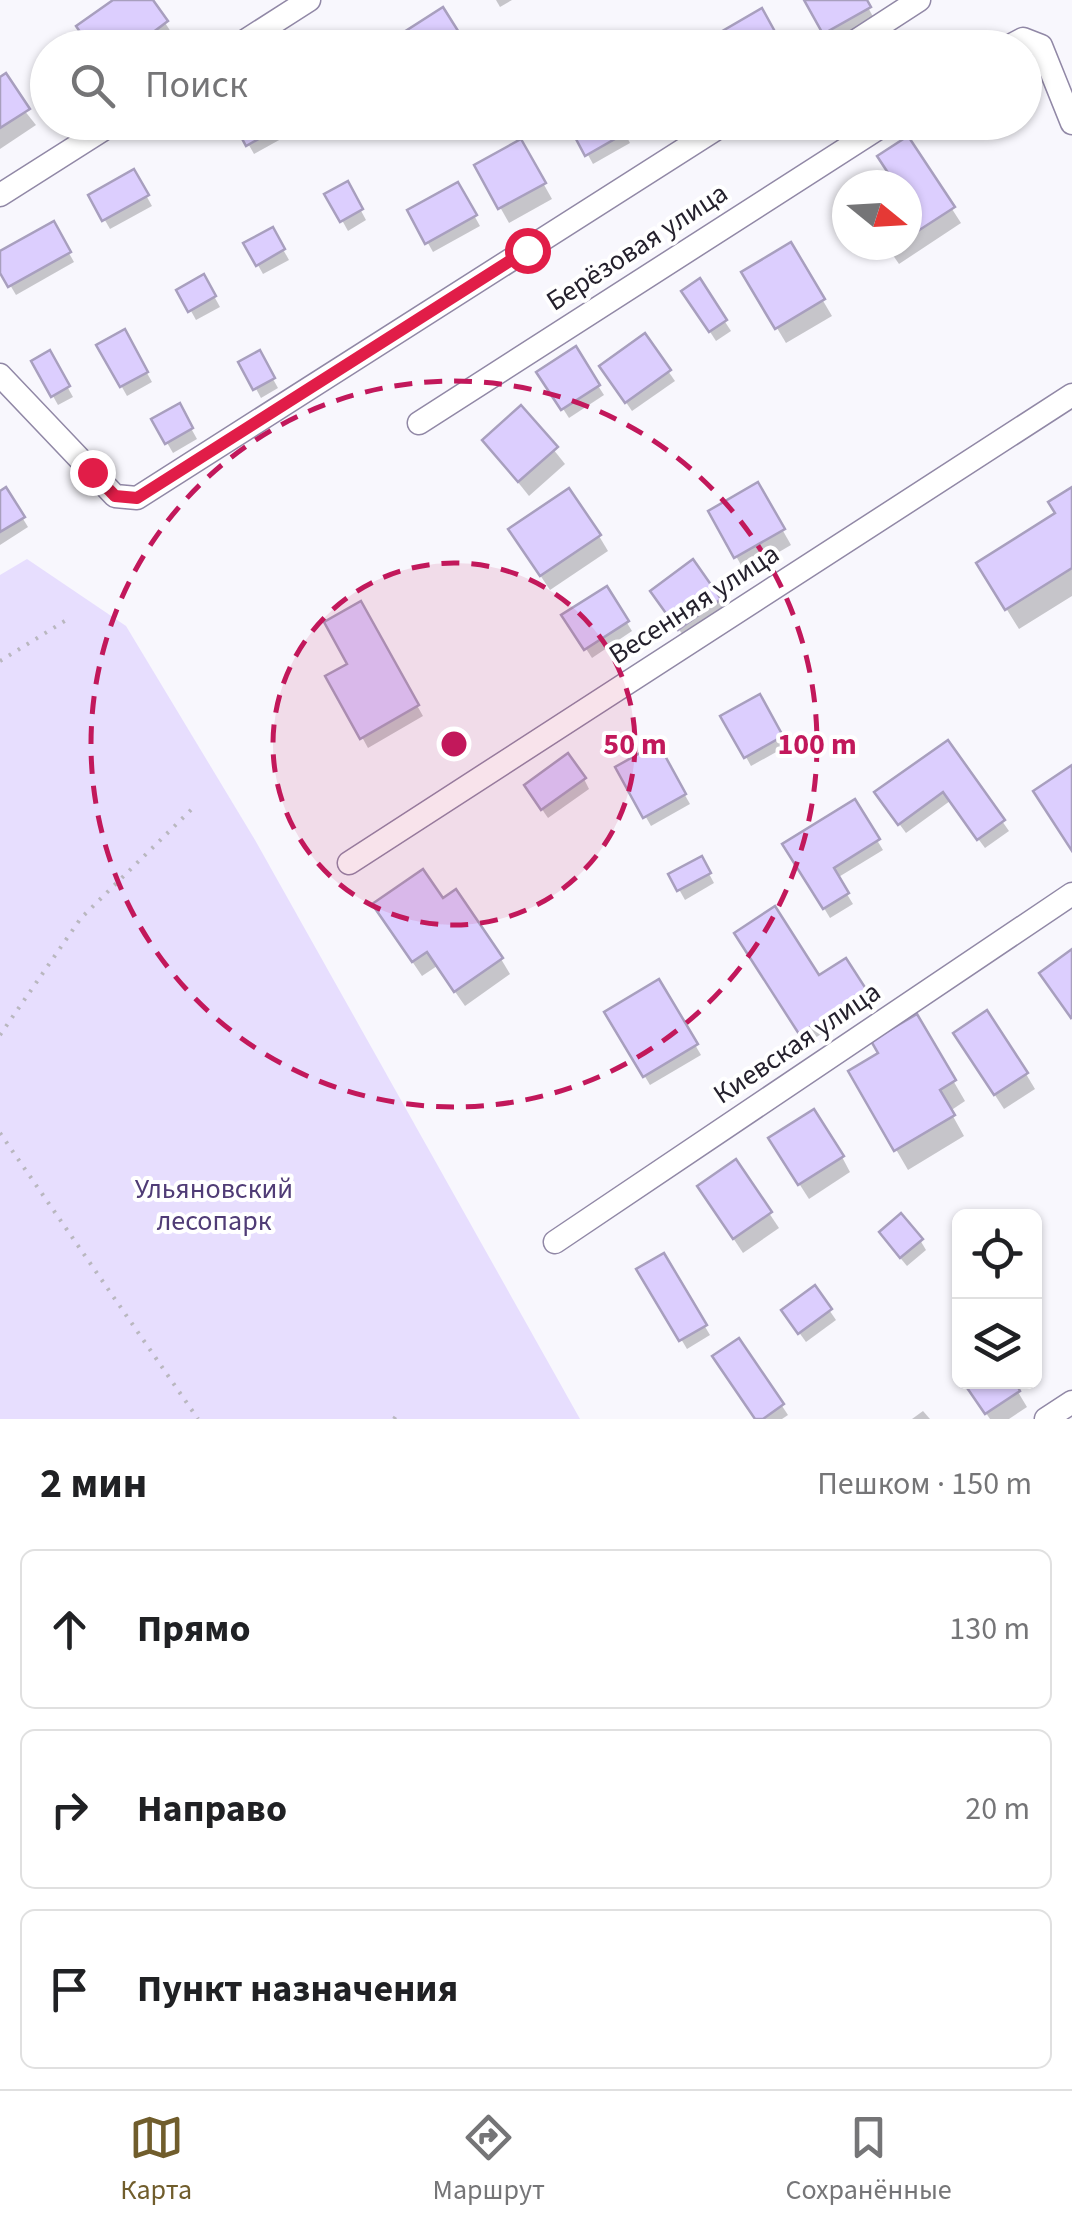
<!DOCTYPE html>
<html lang="ru">
<meta charset="utf-8">
<style>
:root{--surface:#fff;--page:#f6f6f6;--text:#202124;--muted:#757577;--line:#e0e0e0;--accent:#705d2c}
body{margin:0;font-family:"Source Sans 3",sans-serif;background:var(--page);color:var(--text)}
.controls{position:absolute;right:30px;bottom:30px;display:grid;overflow:hidden;border-radius:15px;box-shadow:0 2px 8px #0004}
.controls button{width:90px;height:90px;display:grid;place-items:center;padding:0;border:0;border-bottom:2px solid var(--line);background:var(--surface);color:var(--text);font:50px sans-serif}
.compass{position:absolute;left:832px;top:170px;width:90px;height:90px;border-radius:50%;background:var(--surface);box-shadow:0 2px 8px #0004;rotate:108deg}
.stop{position:absolute;width:30px;height:30px;margin:-22px;border:8px solid #e11d48;border-radius:50%;background:#fff}
.stop.end{background:#e11d48;border-color:#fff;box-shadow:0 2px 10px #0008}
.list{margin:0;padding:0;list-style:none}
h2{display:flex;justify-content:space-between;align-items:center;height:130px;margin:0;padding:0 40px;font-size:42px}
h2 small{font-size:32px;font-weight:400;color:var(--muted)}
.list li{display:grid;grid-template-columns:65px 1fr auto;gap:30px;align-items:center;box-sizing:border-box;height:160px;margin:0 20px 20px;padding:0 20px;border:2px solid var(--line);border-radius:15px}
.list b{display:block;font-size:38px;white-space:nowrap}
.list em{font-size:32px;font-style:normal;color:var(--muted)}
.icon{flex:none;width:55px;height:55px;fill:none;stroke:currentColor;stroke-width:2;stroke-linecap:round;stroke-linejoin:round}
.map{position:relative;flex:none;width:1072px;height:1419px;overflow:hidden}
.search{position:absolute;background:var(--surface);box-shadow:0 2px 8px #0004;left:30px;right:30px;top:30px;height:110px;display:flex;align-items:center;gap:25px;box-sizing:border-box;padding:0 35px;border-radius:55px;color:var(--muted);font-size:38px}
.sheet{height:670px;background:var(--surface)}
nav{display:flex;justify-content:space-around;align-items:center;box-sizing:border-box;height:140px;border-top:2px solid var(--line);background:var(--surface);font-size:28px;color:var(--muted)}
nav a{display:grid;justify-items:center;gap:5px}
nav .on{color:var(--accent)}
.map>svg:first-child{display:block}
.green{fill:#e7defe}
.shadow{fill:#0003}
.building{fill:#dccefe;stroke:#a89fbe;stroke-width:2.5}
.lines{fill:none;stroke-linecap:round;stroke-linejoin:round}
.minor-casing{stroke:#9188a6;stroke-width:25}
.path{stroke:#b9b7bf;stroke-width:4;stroke-dasharray:2.5 8;stroke-linecap:butt}
.minor{stroke:#fff;stroke-width:22}
.route{stroke:#e11d48;stroke-width:12}
.ring{fill:none;stroke:#c2185b;stroke-width:5;stroke-dasharray:18 12}
.labels{text-anchor:middle;dominant-baseline:central;stroke-width:8;stroke-linejoin:round;paint-order:stroke}
.street-label{font-size:28px;fill:#25212d;stroke:#fff}
.park-label{font-size:28px;fill:#503c76;stroke:#fff}
.centre{fill:#c2185b;stroke:#fff;stroke-width:5}
.ring-label{font-size:30px;text-anchor:middle;font-weight:bold;fill:#c2185b;stroke:#fff;stroke-width:8;stroke-linejoin:round;paint-order:stroke}
</style>
<div class="map">
<svg width="1072" height="1419" viewBox="0 0 1072 1419">
<rect width="100%" height="100%" fill="#f8f7fd"/>
<polygon class="green" points="27,559 126,626 255,840 580,1419 0,1419 0,575"/>
<g class="shadow">
<polygon points="118,0 150,0 175,38 162,48 92,48"/>
<polygon points="496,0 512,0 500,7"/>
<polygon points="807,0 864,0 877,24 833,48"/>
<polygon points="0,80 36,125 0,149"/>
<polygon points="236,122 284,122 290,134 254,154"/>
<polygon points="382,122 410,122 388,134"/>
<polygon points="570,122 619,122 630,143 593,164"/>
<polygon points="907,139 961,223 899,264 886,245 907,245 907,185 894,185"/>
<polygon points="520,142 552,199 509,223 477,166"/>
<polygon points="133,172 152,206 110,229 91,196"/>
<polygon points="347,185 366,220 348,231 328,195"/>
<polygon points="457,185 480,226 433,252 410,211"/>
<polygon points="53,225 74,262 16,295 0,268 0,254"/>
<polygon points="272,230 289,260 263,274 246,244"/>
<polygon points="790,245 832,316 786,343 744,273"/>
<polygon points="204,278 220,307 196,320 180,291"/>
<polygon points="699,282 731,331 716,341 690,301"/>
<polygon points="124,332 152,382 127,396 99,346"/>
<polygon points="644,337 675,381 632,411 608,376"/>
<polygon points="575,350 604,395 569,418 540,373"/>
<polygon points="49,354 73,397 58,405 34,362"/>
<polygon points="259,354 278,388 261,398 242,363"/>
<polygon points="179,407 197,439 173,453 154,420"/>
<polygon points="521,409 565,464 529,496 485,441"/>
<polygon points="757,485 791,545 745,572 711,512"/>
<polygon points="1072,490 1072,596 1019,629 991,584 1058,514"/>
<polygon points="6,491 28,527 0,545 0,494"/>
<polygon points="599,536 608,551 550,590 520,545"/>
<polygon points="606,589 632,631 592,658 565,616"/>
<polygon points="719,600 724,610 685,638 659,601"/>
<polygon points="360,605 423,716 368,748 329,677 351,665"/>
<polygon points="759,697 787,746 751,766 724,717"/>
<polygon points="947,743 1009,831 985,848 950,801 906,833 883,802"/>
<polygon points="657,746 690,804 651,826 618,768"/>
<polygon points="584,779 589,789 548,818 533,796"/>
<polygon points="854,803 883,850 837,878 853,904 830,918 786,845"/>
<polygon points="701,859 714,883 685,900 671,875"/>
<polygon points="443,901 501,959 510,974 465,1006 437,966 422,976 384,920"/>
<polygon points="742,943 819,978 845,961 871,1003 807,1043"/>
<polygon points="658,982 701,1055 650,1085 607,1013"/>
<polygon points="916,1017 965,1101 950,1111 964,1136 908,1170 851,1072 881,1054"/>
<polygon points="965,1049 1026,1074 1035,1089 1004,1109"/>
<polygon points="780,1154 842,1157 850,1172 809,1199"/>
<polygon points="735,1162 779,1228 743,1253 709,1202"/>
<polygon points="920,1240 926,1250 907,1266 887,1242"/>
<polygon points="663,1257 710,1335 687,1349 640,1270"/>
<polygon points="814,1288 836,1320 806,1342 790,1320"/>
<polygon points="739,1341 788,1415 782,1419 757,1419"/>
<polygon points="965,1382 1012,1382 1027,1407 1009,1419 990,1419"/>
<polygon points="923,1411 930,1419 912,1419"/>
</g>
<g class="building">
<polygon points="113,0 153,0 168,21 132,48 91,48 76,26"/>
<polygon points="804,0 867,0 871,7 823,34"/>
<polygon points="443,7 465,42 457,48 394,48 390,41"/>
<polygon points="762,8 784,48 727,48 719,33"/>
<polygon points="6,73 30,109 0,128 0,77"/>
<polygon points="233,122 287,122 287,123 246,146"/>
<polygon points="567,122 622,122 627,132 585,156"/>
<polygon points="908,136 955,207 907,238 907,185 890,185 894,182 877,156"/>
<polygon points="521,139 546,183 498,209 474,165"/>
<polygon points="134,169 149,195 102,221 88,195"/>
<polygon points="348,181 363,209 340,222 324,194"/>
<polygon points="458,182 477,215 425,244 407,210"/>
<polygon points="54,221 71,252 8,287 0,273 0,251"/>
<polygon points="273,227 285,249 256,266 243,243"/>
<polygon points="791,242 825,299 775,329 741,272"/>
<polygon points="204,274 216,296 188,312 176,290"/>
<polygon points="700,278 727,320 709,332 681,291"/>
<polygon points="125,329 148,372 120,387 96,345"/>
<polygon points="645,333 671,370 625,403 599,366"/>
<polygon points="576,346 600,385 561,410 536,372"/>
<polygon points="50,350 70,386 51,397 31,361"/>
<polygon points="260,350 275,378 253,390 238,362"/>
<polygon points="180,403 193,428 165,444 151,419"/>
<polygon points="521,405 558,447 518,482 482,440"/>
<polygon points="758,482 785,529 734,558 708,511"/>
<polygon points="6,487 25,517 0,532 0,491"/>
<polygon points="1072,487 1072,568 1005,610 976,563 1055,513 1048,502"/>
<polygon points="569,488 601,535 540,576 508,529"/>
<polygon points="693,559 721,599 678,630 650,591"/>
<polygon points="607,586 629,621 584,650 561,615"/>
<polygon points="361,601 419,705 360,739 325,676 347,664 324,622"/>
<polygon points="760,694 783,736 744,758 720,716"/>
<polygon points="948,740 1005,820 977,840 943,792 898,825 874,792"/>
<polygon points="658,743 686,794 643,818 615,767"/>
<polygon points="568,753 586,778 541,810 524,785"/>
<polygon points="1072,765 1072,851 1033,791"/>
<polygon points="855,799 880,839 834,868 849,893 823,909 782,844"/>
<polygon points="702,856 711,873 677,891 668,874"/>
<polygon points="423,869 443,898 456,889 503,958 454,992 427,952 412,962 372,904"/>
<polygon points="775,906 819,975 846,958 868,992 799,1034 734,933"/>
<polygon points="1072,949 1072,1017 1071,1018 1039,973"/>
<polygon points="659,979 698,1044 643,1077 604,1012"/>
<polygon points="987,1010 1028,1073 994,1095 953,1033"/>
<polygon points="917,1014 956,1080 940,1090 955,1115 894,1151 848,1071 878,1053 871,1041"/>
<polygon points="814,1109 844,1156 798,1185 768,1138"/>
<polygon points="736,1159 772,1212 733,1239 697,1186"/>
<polygon points="901,1213 923,1239 900,1258 879,1232"/>
<polygon points="664,1253 707,1325 679,1341 636,1269"/>
<polygon points="815,1285 832,1309 798,1334 781,1310"/>
<polygon points="739,1338 784,1404 763,1419 755,1419 712,1356"/>
<polygon points="963,1382 1015,1382 1020,1391 985,1414"/>
</g>
<g class="lines">
<g class="minor-casing">
<g id="minor">
<polyline points="234,48 309,0"/>
<polyline points="845,48 919,0"/>
<polyline points="1006,48 1023,39 1041,46 1072,123"/>
<polyline points="0,195 115,122"/>
<polyline points="0,375 115,496 137,498 727,122"/>
<polyline points="419,423 888,122"/>
<polyline points="349,863 1072,395"/>
<polyline points="555,1242 1072,894"/>
<polyline points="1046,1419 1072,1402"/>
</g>
</g>
<g class="path">
<polyline points="0,661 68,619"/>
<polyline points="0,1035 81,918 195,806"/>
<polyline points="0,1133 198,1419"/>
<polyline points="394,1419 399,1411"/>
</g>
<use href="#minor" class="minor"/>
</g>
<g class="lines">
<polyline class="route" points="92,472 115,496 137,498 527,250"/>
</g>
<circle cx="454" cy="744" r="181" fill="#c2185b" fill-opacity=".12"/>
<g class="ring">
<circle cx="454" cy="744" r="181"/>
<circle cx="454" cy="744" r="363"/>
</g>
<g class="labels">
<g class="street-label">
<text transform="translate(637 247) rotate(-33)">Берёзовая улица</text>
<text transform="translate(694 604) rotate(-33)">Весенняя улица</text>
<text transform="translate(797 1043) rotate(-34)">Киевская улица</text>
</g>
<g class="park-label">
<text x="214" y="1189">Ульяновский<tspan x="214" dy="32">лесопарк</tspan></text>
</g>
</g>
<circle cx="454" cy="744" r="15" class="centre"/>
<g class="ring-label">
<text x="635" y="754">50 m</text>
<text x="817" y="754">100 m</text>
</g>
</svg>
<div class="controls">
<button><svg class="icon" aria-label="locate" viewBox="0 0 24 24"><circle cx="12" cy="12" r="6"/><path d="M12 2v4M12 18v4M2 12h4M18 12h4"/></svg></button>
<button><svg class="icon" aria-label="layers" viewBox="0 0 24 24"><path d="M12 4l9 5-9 5-9-5zM3 14l9 5 9-5"/></svg></button>
</div>
<svg class="compass" viewBox="-18 -18 36 36"><path d="M0-13l5 13h-10z" fill="#e53935"/><path d="M0 13l5-13h-10z" fill="#757577"/></svg>
<div class="stop" style="left:527px;top:250px"></div>
<div class="stop end" style="left:92px;top:472px"></div>
<div class="search"><svg class="icon" aria-label="search" viewBox="0 0 24 24"><circle cx="10" cy="10" r="6"/><path d="M15 15l6 6"/></svg>Поиск</div>
</div>
<section class="sheet">
<h2>2 мин<small>Пешком · 150 m</small></h2>
<ul class="list">
<li><svg class="icon" aria-label="ahead" viewBox="0 0 24 24"><path d="M12 20V5M6 11l6-6 6 6"/></svg><div><b>Прямо</b></div><em>130 m</em></li>
<li><svg class="icon" aria-label="right" viewBox="0 0 24 24"><path d="M7 20v-9h11M14 6l5 5-5 5"/></svg><div><b>Направо</b></div><em>20 m</em></li>
<li><svg class="icon" aria-label="arrive" viewBox="0 0 24 24"><path d="M6 21V4h12l-3 4 3 4H6"/></svg><div><b>Пункт назначения</b></div></li>
</ul>
</section>
<nav>
<a class="on"><svg class="icon" aria-label="map" viewBox="0 0 24 24"><path d="M3 6l6-2 6 2 6-2v14l-6 2-6-2-6 2zM9 4v14M15 6v14"/></svg>Карта</a>
<a><svg class="icon" aria-label="directions" viewBox="0 0 24 24"><path d="M12 3l9 9-9 9-9-9zM9 14v-3h6M13 9l2 2-2 2"/></svg>Маршрут</a>
<a><svg class="icon" aria-label="saved" viewBox="0 0 24 24"><path d="M7 4h10v16l-5-4-5 4z"/></svg>Сохранённые</a>
</nav>
